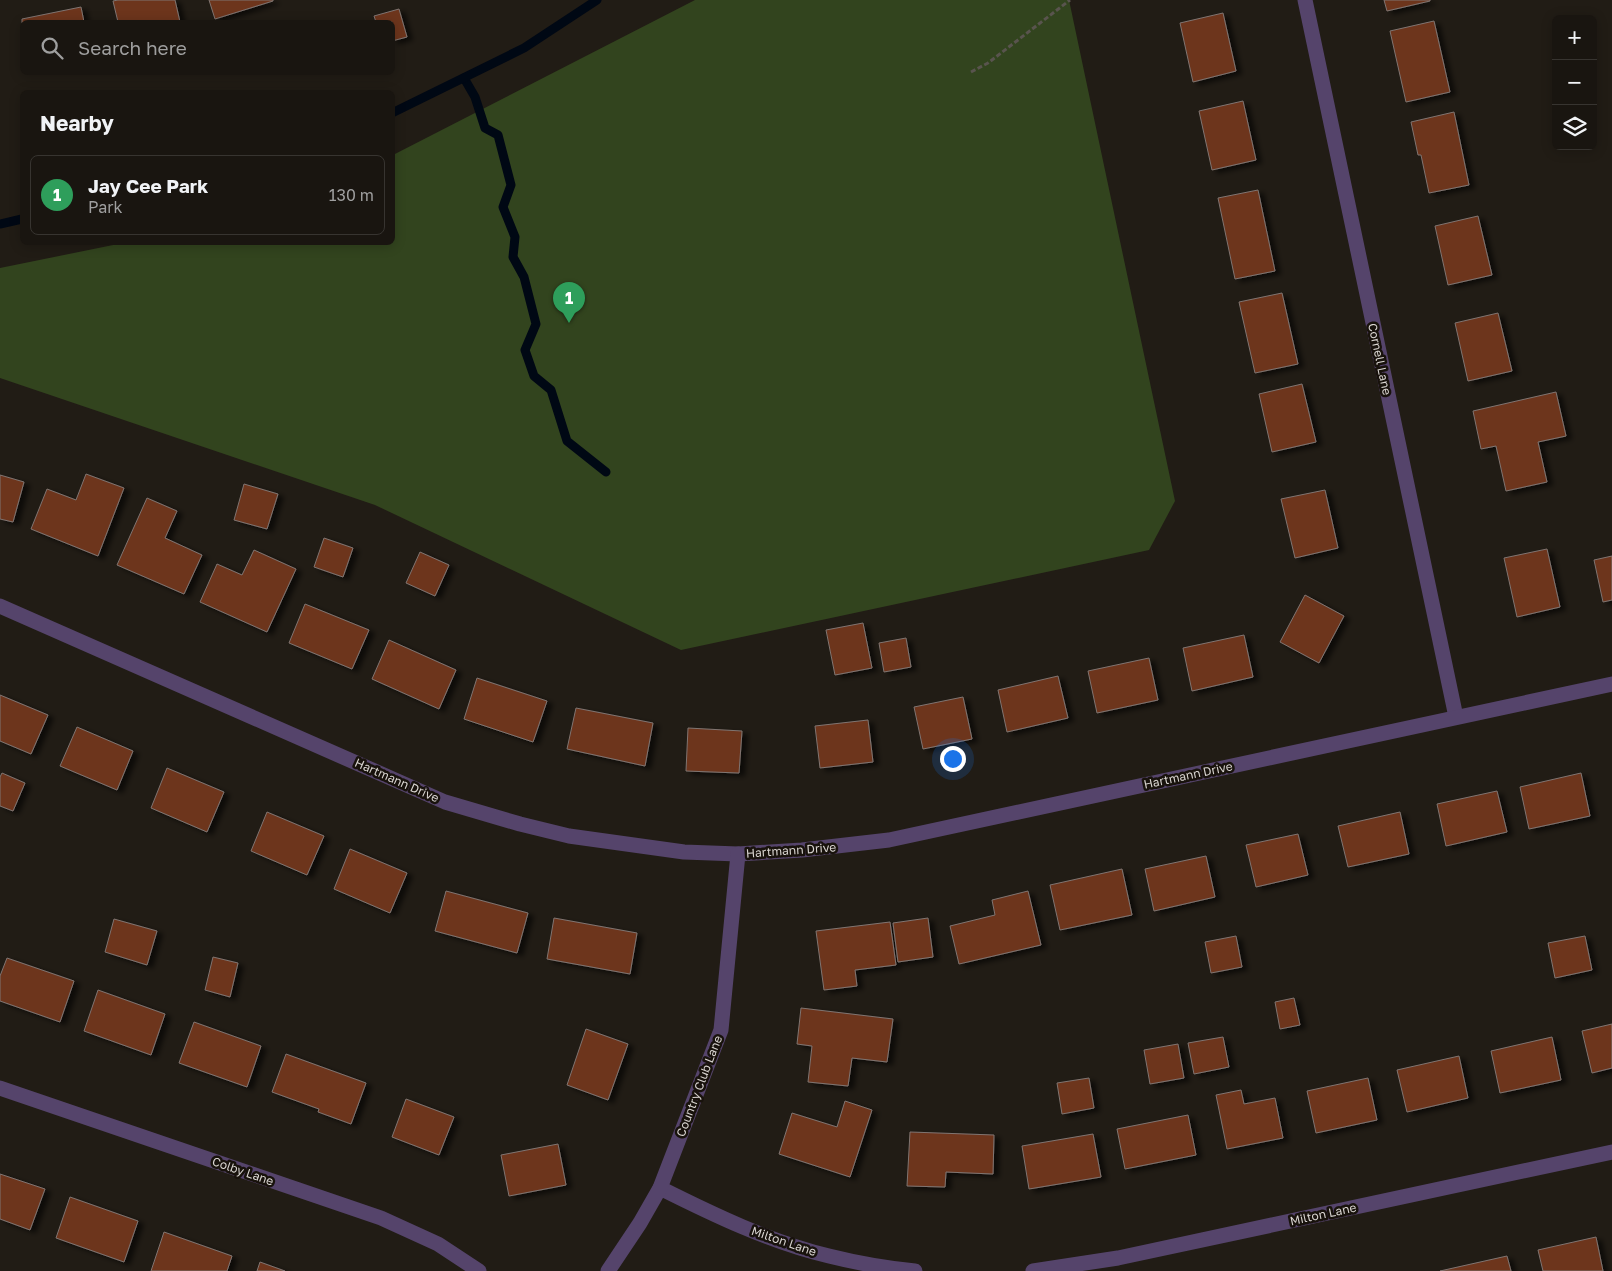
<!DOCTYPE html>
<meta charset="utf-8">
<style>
:root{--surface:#191510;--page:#26221e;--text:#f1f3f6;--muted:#9f9f9f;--line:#373430;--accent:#b3c24b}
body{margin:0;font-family:"Golos Text",sans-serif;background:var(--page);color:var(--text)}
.controls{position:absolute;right:15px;top:15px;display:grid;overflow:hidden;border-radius:8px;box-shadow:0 2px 12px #0003}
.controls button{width:45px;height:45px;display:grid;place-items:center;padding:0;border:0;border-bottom:1px solid var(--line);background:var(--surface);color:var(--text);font:25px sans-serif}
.you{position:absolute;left:952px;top:758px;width:18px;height:18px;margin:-12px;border:4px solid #fff;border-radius:50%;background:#1a73e8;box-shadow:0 0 0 8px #1a73e833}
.badge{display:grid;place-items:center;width:32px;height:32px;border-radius:50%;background:var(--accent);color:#fff;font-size:16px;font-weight:700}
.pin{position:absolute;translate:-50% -41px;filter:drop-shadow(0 1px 2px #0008)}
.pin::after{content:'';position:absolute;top:26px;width:18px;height:15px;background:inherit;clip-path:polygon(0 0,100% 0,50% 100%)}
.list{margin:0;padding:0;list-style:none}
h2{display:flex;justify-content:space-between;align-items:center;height:65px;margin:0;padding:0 20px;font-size:21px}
h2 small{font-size:16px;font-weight:400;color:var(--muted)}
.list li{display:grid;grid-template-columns:32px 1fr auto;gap:15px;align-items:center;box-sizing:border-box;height:80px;margin:0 10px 10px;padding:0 10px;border:1px solid var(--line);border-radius:8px}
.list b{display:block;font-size:19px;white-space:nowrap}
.list p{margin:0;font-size:16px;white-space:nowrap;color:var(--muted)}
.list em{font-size:16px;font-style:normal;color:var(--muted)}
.icon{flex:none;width:28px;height:28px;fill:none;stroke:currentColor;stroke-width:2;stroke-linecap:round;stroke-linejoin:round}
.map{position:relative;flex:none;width:1612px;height:1271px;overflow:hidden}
.search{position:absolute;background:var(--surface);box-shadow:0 2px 12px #0003;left:20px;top:20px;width:375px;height:55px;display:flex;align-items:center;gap:12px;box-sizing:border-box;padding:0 18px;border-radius:8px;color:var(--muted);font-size:19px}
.panel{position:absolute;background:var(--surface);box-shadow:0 2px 12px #0003;left:20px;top:90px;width:375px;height:155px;border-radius:8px}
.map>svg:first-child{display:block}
.green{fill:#32441e}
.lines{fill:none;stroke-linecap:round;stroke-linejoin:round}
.stream{stroke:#000814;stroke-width:9}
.building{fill:#6d341d;stroke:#807571;filter:url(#shadow)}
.path{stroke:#59544e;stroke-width:3;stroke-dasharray:5 2.5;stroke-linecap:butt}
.street{stroke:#55446b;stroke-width:15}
.labels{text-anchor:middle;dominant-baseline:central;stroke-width:5;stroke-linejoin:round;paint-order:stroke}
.street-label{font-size:12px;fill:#d9d5d1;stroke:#18120c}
</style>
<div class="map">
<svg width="1612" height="1271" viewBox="0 0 1612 1271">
<defs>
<filter id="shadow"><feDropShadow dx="5.5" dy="3" stdDeviation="2.5" flood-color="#0009"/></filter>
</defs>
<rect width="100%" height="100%" fill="#211c15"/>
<polygon class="green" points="695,0 1069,0 1175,501 1149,550 681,650 375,505 0,378 0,268 123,243 392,242 393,155"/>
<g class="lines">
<g class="stream">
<polyline points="464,78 475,97 485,128 498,135 511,185 503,207 515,237 513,257 524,277 536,324 525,350 534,376 551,390 567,441 606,472"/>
<polyline points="392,113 524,48 597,0"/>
<polyline points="0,224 22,219"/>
</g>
</g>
<g class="building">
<polygon points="118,0 175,0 180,22 118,22 113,1"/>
<polygon points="209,0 273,0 273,1 215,19"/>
<polygon points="1384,0 1430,0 1430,1 1387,11"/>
<polygon points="81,7 84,22 22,23 22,19"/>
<polygon points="399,9 407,37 392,41 392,22 376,22 374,16"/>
<polygon points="1223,13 1236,71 1193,82 1180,23"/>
<polygon points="1434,21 1450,92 1406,102 1390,31"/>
<polygon points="1243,101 1256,160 1212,170 1199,111"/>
<polygon points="1454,112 1469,185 1429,193 1421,155 1418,155 1411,122"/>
<polygon points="1258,190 1275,271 1235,279 1218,198"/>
<polygon points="1478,216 1492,275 1448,285 1435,226"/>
<polygon points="1282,293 1298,364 1255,373 1239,302"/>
<polygon points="1498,313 1512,371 1468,381 1455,323"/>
<polygon points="1302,384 1316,442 1272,452 1259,394"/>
<polygon points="1556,392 1566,436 1538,442 1547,482 1506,491 1496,446 1481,449 1473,411"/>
<polygon points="86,474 124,488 98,556 31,529 47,489 76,500"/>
<polygon points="0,475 24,482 13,522 0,519"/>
<polygon points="244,484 278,494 267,529 234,520"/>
<polygon points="1325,490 1338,548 1295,558 1281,499"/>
<polygon points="147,498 177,511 165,538 202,555 184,594 117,565"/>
<polygon points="324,538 353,548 343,577 314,567"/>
<polygon points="1547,549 1560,607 1517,617 1504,558"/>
<polygon points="254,550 296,569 267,632 200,602 217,564 242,575"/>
<polygon points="420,552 449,565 435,596 406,583"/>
<polygon points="1612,556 1612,600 1603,602 1594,560"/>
<polygon points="1305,595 1344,616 1319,663 1280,642"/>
<polygon points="305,604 369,630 352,669 289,643"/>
<polygon points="863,623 872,668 835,675 826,630"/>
<polygon points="1244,635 1253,677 1192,691 1183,648"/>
<polygon points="906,638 911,667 884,672 879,643"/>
<polygon points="389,640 456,670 439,709 372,679"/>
<polygon points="1149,658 1158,700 1097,713 1088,671"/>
<polygon points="1058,676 1068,718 1007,732 998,690"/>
<polygon points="477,678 547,701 533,742 464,719"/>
<polygon points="0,695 48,715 31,754 0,741"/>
<polygon points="963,697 972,739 923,749 914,707"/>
<polygon points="576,708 653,723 645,766 567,749"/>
<polygon points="868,720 873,762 820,768 815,726"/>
<polygon points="77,727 133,751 117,790 60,766"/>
<polygon points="688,728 742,731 739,773 686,771"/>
<polygon points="167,768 224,792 207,832 151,808"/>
<polygon points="2,773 25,783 13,811 0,806 0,777"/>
<polygon points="1581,773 1590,816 1529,829 1520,787"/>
<polygon points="1497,791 1507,832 1446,846 1437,804"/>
<polygon points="267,812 324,836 307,875 251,851"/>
<polygon points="1400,812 1409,854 1348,867 1338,826"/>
<polygon points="1298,834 1308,875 1256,887 1246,845"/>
<polygon points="350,849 407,873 390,913 334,889"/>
<polygon points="1206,856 1215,897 1154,911 1145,869"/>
<polygon points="1122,869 1132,915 1060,930 1050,885"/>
<polygon points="446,891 528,913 517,953 435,931"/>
<polygon points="1028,891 1041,945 959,964 950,926 995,915 992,900"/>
<polygon points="554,918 637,933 630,974 547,959"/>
<polygon points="928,918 933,957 898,962 893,923"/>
<polygon points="114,919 157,931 147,965 105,952"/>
<polygon points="890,922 896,965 855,970 857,986 824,990 816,931"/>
<polygon points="1236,936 1242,967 1211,973 1205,942"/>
<polygon points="1585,936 1592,970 1555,978 1548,943"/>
<polygon points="213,957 238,963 230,997 205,990"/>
<polygon points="7,958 74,981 60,1022 0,1001 0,976"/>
<polygon points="98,990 165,1014 151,1055 84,1031"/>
<polygon points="1294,998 1300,1025 1280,1029 1275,1002"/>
<polygon points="801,1008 893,1019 887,1062 852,1058 848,1086 808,1082 812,1046 797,1044"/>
<polygon points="194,1022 261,1046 247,1087 179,1063"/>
<polygon points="1612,1024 1612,1068 1592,1073 1582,1031"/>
<polygon points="586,1029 628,1044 608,1100 567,1085"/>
<polygon points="1223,1037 1229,1067 1194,1074 1188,1043"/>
<polygon points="1552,1037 1561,1080 1500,1093 1491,1051"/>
<polygon points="1178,1044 1184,1078 1150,1084 1144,1050"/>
<polygon points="286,1054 366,1083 351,1124 318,1112 319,1109 272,1092"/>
<polygon points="1459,1056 1468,1098 1407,1112 1397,1070"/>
<polygon points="1089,1078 1094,1108 1062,1114 1057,1083"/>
<polygon points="1368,1078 1377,1120 1316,1133 1307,1091"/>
<polygon points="1241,1090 1244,1104 1275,1098 1283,1138 1227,1149 1216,1095"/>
<polygon points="406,1099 454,1117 439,1155 392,1137"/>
<polygon points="845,1101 872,1110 850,1177 779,1154 792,1113 837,1127"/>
<polygon points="1188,1115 1196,1155 1125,1169 1117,1129"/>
<polygon points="910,1132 994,1135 993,1174 946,1172 945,1187 907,1186"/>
<polygon points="1093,1134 1101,1177 1029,1189 1022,1146"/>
<polygon points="558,1144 566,1185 509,1196 501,1155"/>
<polygon points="0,1174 45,1189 30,1230 0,1219"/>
<polygon points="70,1197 138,1221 124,1262 56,1238"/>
<polygon points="164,1232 232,1256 227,1271 151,1271"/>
<polygon points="1596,1237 1603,1271 1543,1271 1538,1250"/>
<polygon points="1507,1256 1511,1271 1440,1271"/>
<polygon points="260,1262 285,1271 257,1271"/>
</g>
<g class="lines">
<polyline class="path" points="971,72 988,63 1070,0"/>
<g class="street">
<polyline points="1305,0 1456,717"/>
<polyline points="0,606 445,802 520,824 569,836 684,852 738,854 802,850 889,840 1612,684"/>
<polyline points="0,1088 381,1218 438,1244 479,1271"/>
<path d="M660 1188C714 1215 770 1242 829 1256 857 1263 886 1268 915 1271"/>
<polyline points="608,1271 640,1223 660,1188 721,1030 738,854"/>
<polyline points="1033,1271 1118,1258 1612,1152"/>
</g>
</g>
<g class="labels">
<g class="street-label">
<text transform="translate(1380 359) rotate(78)">Cornell Lane</text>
<text transform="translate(1188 775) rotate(-12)">Hartmann Drive</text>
<text transform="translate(397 780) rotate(24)">Hartmann Drive</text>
<text transform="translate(791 850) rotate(-4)">Hartmann Drive</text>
<text transform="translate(699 1086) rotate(-69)">Country Club Lane</text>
<text transform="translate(243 1171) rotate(19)">Colby Lane</text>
<text transform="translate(1323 1214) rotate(-12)">Milton Lane</text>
<text transform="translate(784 1241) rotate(19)">Milton Lane</text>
</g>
</g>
</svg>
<div class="controls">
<button>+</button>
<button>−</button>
<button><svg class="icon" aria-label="layers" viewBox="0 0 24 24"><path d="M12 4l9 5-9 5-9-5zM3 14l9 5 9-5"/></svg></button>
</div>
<div class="you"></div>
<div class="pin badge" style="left:569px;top:323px;background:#2e9e5b">1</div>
<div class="search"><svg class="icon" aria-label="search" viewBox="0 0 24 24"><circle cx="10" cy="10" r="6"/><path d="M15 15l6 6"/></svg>Search here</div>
<section class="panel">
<h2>Nearby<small></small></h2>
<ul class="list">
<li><span class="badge" style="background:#2e9e5b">1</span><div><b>Jay Cee Park</b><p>Park</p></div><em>130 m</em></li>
</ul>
</section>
</div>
